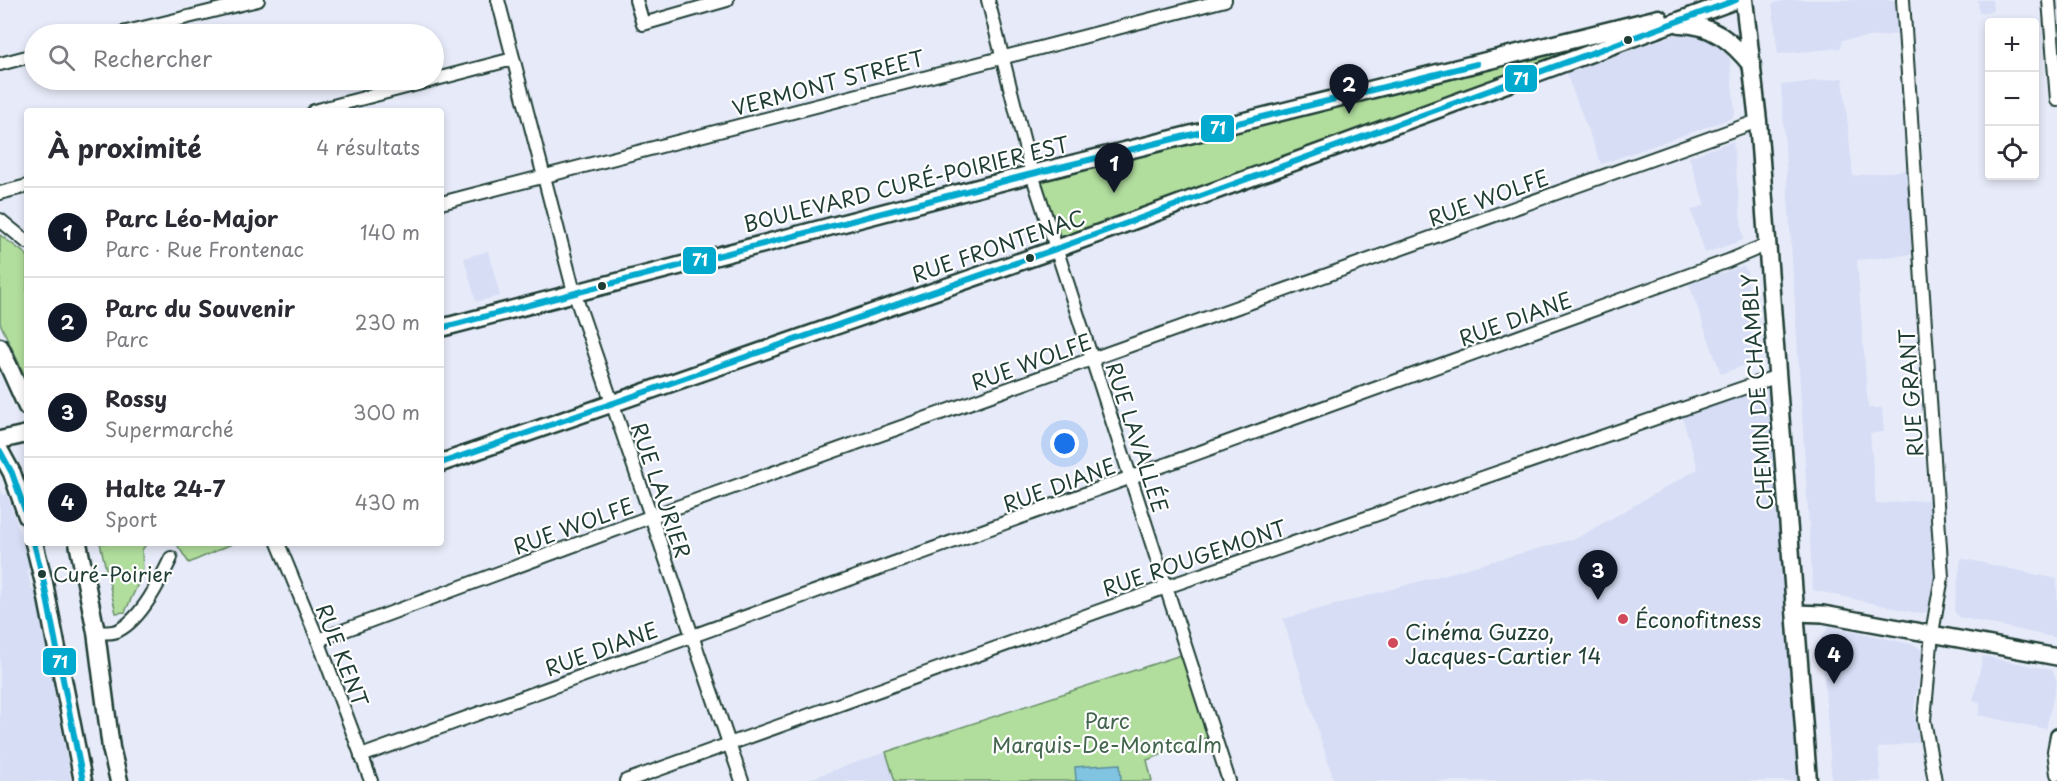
<!DOCTYPE html>
<html lang="fr">
<meta charset="utf-8">
<style>
:root{--surface:#fff;--page:#f7f7f7;--text:#2b2b33;--muted:#7c7c81;--line:#e1e1e2;--accent:#111827}
body{margin:0;font-family:"Playpen Sans",sans-serif;background:var(--page);color:var(--text)}
.controls{position:absolute;right:18px;top:18px;display:grid;overflow:hidden;border-radius:6px;box-shadow:0 3px 9px #0003}
.controls button{width:54px;height:54px;display:grid;place-items:center;padding:0;border:0;border-bottom:2px solid var(--line);background:var(--surface);color:var(--text);font:30px sans-serif}
.you{position:absolute;left:1065px;top:444px;width:21px;height:21px;margin:-15px;border:4px solid #fff;border-radius:50%;background:#1a73e8;box-shadow:0 0 0 9px #1a73e833}
.badge{display:grid;place-items:center;width:39px;height:39px;border-radius:50%;background:var(--accent);color:#fff;font-size:20px;font-weight:700}
.pin{position:absolute;translate:-50% -50px;filter:drop-shadow(0 2px 3px #0008)}
.pin::after{content:'';position:absolute;top:32px;width:21px;height:18px;background:inherit;clip-path:polygon(0 0,100% 0,50% 100%)}
.list{margin:0;padding:0;list-style:none}
h2{display:flex;justify-content:space-between;align-items:center;height:78px;margin:0;padding:0 24px;font-size:26px}
h2 small{font-size:20px;font-weight:400;color:var(--muted)}
.list li{display:grid;grid-template-columns:39px 1fr auto;gap:18px;align-items:center;box-sizing:border-box;height:90px;padding:0 24px;border-top:2px solid var(--line)}
.list b{display:block;font-size:22px;white-space:nowrap}
.list p{margin:0;font-size:20px;white-space:nowrap;color:var(--muted)}
.list em{font-size:20px;font-style:normal;color:var(--muted)}
.icon{flex:none;width:33px;height:33px;fill:none;stroke:currentColor;stroke-width:2;stroke-linecap:round;stroke-linejoin:round}
.map{position:relative;flex:none;width:2057px;height:781px;overflow:hidden}
.search{position:absolute;background:var(--surface);box-shadow:0 3px 9px #0003;left:24px;top:24px;width:420px;height:66px;display:flex;align-items:center;gap:15px;box-sizing:border-box;padding:0 21px;border-radius:33px;color:var(--muted);font-size:22px}
.panel{position:absolute;background:var(--surface);box-shadow:0 3px 9px #0003;left:24px;top:108px;width:420px;height:438px;border-radius:6px}
.map>svg:first-child{display:block}
.built{fill:#d6ddf5}
.green{fill:#b1de9d;stroke:#688e68;stroke-width:1.5}
.water{fill:#81c4e2;stroke:#5a8e9c;stroke-width:1.5}
.lines{fill:none;stroke-linecap:round;stroke-linejoin:round}
.minor-casing{stroke:#1f3d34;stroke-width:16}
.tertiary-casing{stroke:#1f3d34;stroke-width:20}
.secondary-casing{stroke:#1f3d34;stroke-width:21}
.minor{stroke:#fff;stroke-width:12}
.tertiary{stroke:#fff;stroke-width:15}
.secondary{stroke:#fff;stroke-width:16}
.bus-1-casing{stroke:#fff;stroke-width:10}
.bus-1{stroke:#00a9ce;stroke-width:6}
.bus-dot{fill:#1f3d34;stroke:#fff;stroke-width:2}
.poi-dot{fill:#d1495b;stroke:#fff;stroke-width:2}
.labels{text-anchor:middle;dominant-baseline:central;stroke-width:4.5;stroke-linejoin:round;paint-order:stroke}
.bus-label{font-size:20px;fill:#1f3d34;stroke:#fff;text-anchor:start}
.street-label{font-size:21px;fill:#1f3d34;stroke:#fff}
.poi-label{font-size:21px;fill:#1f3d34;stroke:#fff;text-anchor:start}
.park-label{font-size:21px;fill:#44654e;stroke:#fff}
.line-badge{stroke:#fff;stroke-width:2}
.badge-label{font-size:16px;text-anchor:middle;font-weight:bold;fill:#fff}
</style>
<div class="map">
<svg width="2057" height="781" viewBox="0 0 2057 781">
<rect width="100%" height="100%" fill="#e7ebf9"/>
<filter id="ink" filterUnits="userSpaceOnUse"><feTurbulence type="fractalNoise" baseFrequency=".0167" numOctaves="2"/><feDisplacementMap in="SourceGraphic" scale="12" xChannelSelector="R" yChannelSelector="G"/><feConvolveMatrix kernelMatrix="1 2 1 2 8 2 1 2 1" color-interpolation-filters="sRGB"/></filter>
<g filter="url(#ink)">
<g class="built">
<polygon points="1786,0 1895,0 1899,34 1842,40 1841,48 1778,54 1772,4"/>
<polygon points="1978,0 1992,0 1993,11 1979,13"/>
<polygon points="1685,31 1707,33 1729,51 1735,113 1732,118 1601,164 1566,73"/>
<polygon points="1843,78 1853,176 1908,170 1915,254 1857,260 1868,408 1882,408 1884,432 1870,433 1876,504 1935,499 1937,571 1930,610 1921,614 1813,590 1781,85"/>
<polygon points="1733,141 1743,240 1705,253 1691,210 1705,205 1689,157"/>
<polygon points="488,251 500,296 476,302 464,258"/>
<polygon points="1743,266 1747,271 1753,362 1721,374 1689,284"/>
<polygon points="1778,376 1808,781 1334,781 1283,619 1577,538 1698,469 1680,410"/>
<polygon points="0,488 3,495 7,493 13,511 30,569 27,570 32,590 35,589 71,781 0,781"/>
<polygon points="1961,558 2057,579 2057,638 1958,617 1954,610"/>
<polygon points="1829,626 1915,645 1923,651 1914,709 1919,742 1878,748 1881,781 1832,781 1821,639"/>
<polygon points="1983,656 2052,670 2057,681 2046,729 1978,715 1981,703 1973,701"/>
<polygon points="886,752 895,781 803,781 806,780"/>
</g>
<g class="green">
<polygon points="1733,0 1056,249 1032,174"/>
<polygon points="0,235 27,255 27,380 0,323"/>
<polygon points="100,543 147,543 142,550 143,573 125,612 116,613"/>
<polygon points="176,543 234,543 189,563"/>
<polygon points="1187,653 1214,735 1147,760 1152,781 895,781 886,752"/>
</g>
<polygon class="water" points="1120,764 1121,781 1076,781 1075,767"/>
<g class="lines">
<g class="minor-casing">
<g id="minor">
<polyline points="498,0 574,292 742,781"/>
<polyline points="636,0 643,24 727,0"/>
<polyline points="988,0 1032,174 1229,781"/>
<polyline points="1903,0 1942,577 1932,633 1924,720 1935,781"/>
<polyline points="2049,0 2057,100"/>
<polyline points="118,34 258,0"/>
<polyline points="0,64 34,55"/>
<polyline points="314,111 513,59"/>
<polyline points="0,193 27,186"/>
<polyline points="441,203 1225,0"/>
<polyline points="0,220 27,242"/>
<polyline points="278,543 318,640 371,781"/>
<path d="M96 632C103 632 113 634 119 630 142 618 160 581 171 558"/>
<polyline points="318,640 658,514 1758,121"/>
<polyline points="2057,735 2054,751 2057,774"/>
<polyline points="361,756 1728,261 1768,244"/>
<polyline points="626,781 1166,587 1778,376"/>
</g>
</g>
<g class="tertiary-casing">
<polyline id="tertiary" points="1795,613 1823,614 2057,657"/>
</g>
<g class="secondary-casing">
<g id="secondary">
<polyline points="1744,0 1758,121 1808,781"/>
<path d="M1680 24C1712 24 1733 42 1752 66"/>
<polyline points="441,328 1024,176 1659,18"/>
<polyline points="0,347 27,407"/>
<polyline points="0,440 27,434"/>
<polyline points="0,451 12,473 27,516"/>
<polyline points="441,463 1056,249 1736,0"/>
<polyline points="34,543 44,583 83,781"/>
<polyline points="78,543 96,632 111,748 119,781"/>
</g>
</g>
<use href="#minor" class="minor"/>
<use href="#tertiary" class="tertiary"/>
<use href="#secondary" class="secondary"/>
<g class="bus-1-casing">
<g id="bus-1">
<polyline points="441,328 1024,176 1477,64"/>
<polyline points="0,451 12,473 27,516"/>
<polyline points="441,463 1056,249 1736,0"/>
<polyline points="34,543 44,583 83,781"/>
</g>
</g>
<use href="#bus-1" class="bus-1"/>
</g>
</g>
<g class="bus-dot">
<circle cx="1628" cy="40" r="5"/>
<circle cx="1030" cy="258" r="5"/>
<circle cx="602" cy="286" r="5"/>
<circle cx="42" cy="574" r="5"/>
</g>
<g class="poi-dot">
<circle cx="1623" cy="619" r="6"/>
<circle cx="1393" cy="643" r="6"/>
</g>
<g class="labels">
<g class="bus-label">
<text x="53" y="574">Curé-Poirier</text>
</g>
<g class="street-label">
<text transform="translate(828 82) rotate(-15)">VERMONT STREET</text>
<text transform="translate(906 183) rotate(-14)">BOULEVARD CURÉ-POIRIER EST</text>
<text transform="translate(1488 197) rotate(-20)">RUE WOLFE</text>
<text transform="translate(998 245) rotate(-19)">RUE FRONTENAC</text>
<text transform="translate(1515 318) rotate(-20)">RUE DIANE</text>
<text transform="translate(1031 361) rotate(-20)">RUE WOLFE</text>
<text transform="translate(1756 392) rotate(-94)">CHEMIN DE CHAMBLY</text>
<text transform="translate(1910 393) rotate(-94)">RUE GRANT</text>
<text transform="translate(1138 437) rotate(72)">RUE LAVALLÉE</text>
<text transform="translate(1059 484) rotate(-20)">RUE DIANE</text>
<text transform="translate(662 490) rotate(71)">RUE LAURIER</text>
<text transform="translate(573 525) rotate(-20)">RUE WOLFE</text>
<text transform="translate(1194 557) rotate(-19)">RUE ROUGEMONT</text>
<text transform="translate(601 648) rotate(-20)">RUE DIANE</text>
<text transform="translate(343 655) rotate(69)">RUE KENT</text>
</g>
<g class="poi-label">
<text x="1635" y="619">Éconofitness</text>
<text x="1405" y="631">Cinéma Guzzo,<tspan x="1405" dy="24">Jacques-Cartier 14</tspan></text>
</g>
<g class="park-label">
<text x="1107" y="720">Parc<tspan x="1107" dy="24">Marquis-De-Montcalm</tspan></text>
</g>
</g>
<g class="line-badge">
<rect x="1504" y="64" width="34" height="29" rx="6" fill="#00a9ce"/>
<rect x="1200" y="114" width="35" height="29" rx="6" fill="#00a9ce"/>
<rect x="682" y="246" width="35" height="29" rx="6" fill="#00a9ce"/>
<rect x="42" y="647" width="35" height="29" rx="6" fill="#00a9ce"/>
</g>
<g class="badge-label">
<text x="1521" y="85">71</text>
<text x="1218" y="134">71</text>
<text x="700" y="266">71</text>
<text x="60" y="668">71</text>
</g>
</svg>
<div class="controls">
<button>+</button>
<button>−</button>
<button><svg class="icon" aria-label="locate" viewBox="0 0 24 24"><circle cx="12" cy="12" r="6"/><path d="M12 2v4M12 18v4M2 12h4M18 12h4"/></svg></button>
</div>
<div class="you"></div>
<div class="pin badge" style="left:1114px;top:193px">1</div>
<div class="pin badge" style="left:1349px;top:114px">2</div>
<div class="pin badge" style="left:1598px;top:600px">3</div>
<div class="pin badge" style="left:1834px;top:684px">4</div>
<div class="search"><svg class="icon" aria-label="search" viewBox="0 0 24 24"><circle cx="10" cy="10" r="6"/><path d="M15 15l6 6"/></svg>Rechercher</div>
<section class="panel">
<h2>À proximité<small>4 résultats</small></h2>
<ul class="list">
<li><span class="badge">1</span><div><b>Parc Léo-Major</b><p>Parc · Rue Frontenac</p></div><em>140 m</em></li>
<li><span class="badge">2</span><div><b>Parc du Souvenir</b><p>Parc</p></div><em>230 m</em></li>
<li><span class="badge">3</span><div><b>Rossy</b><p>Supermarché</p></div><em>300 m</em></li>
<li><span class="badge">4</span><div><b>Halte 24-7</b><p>Sport</p></div><em>430 m</em></li>
</ul>
</section>
</div>
